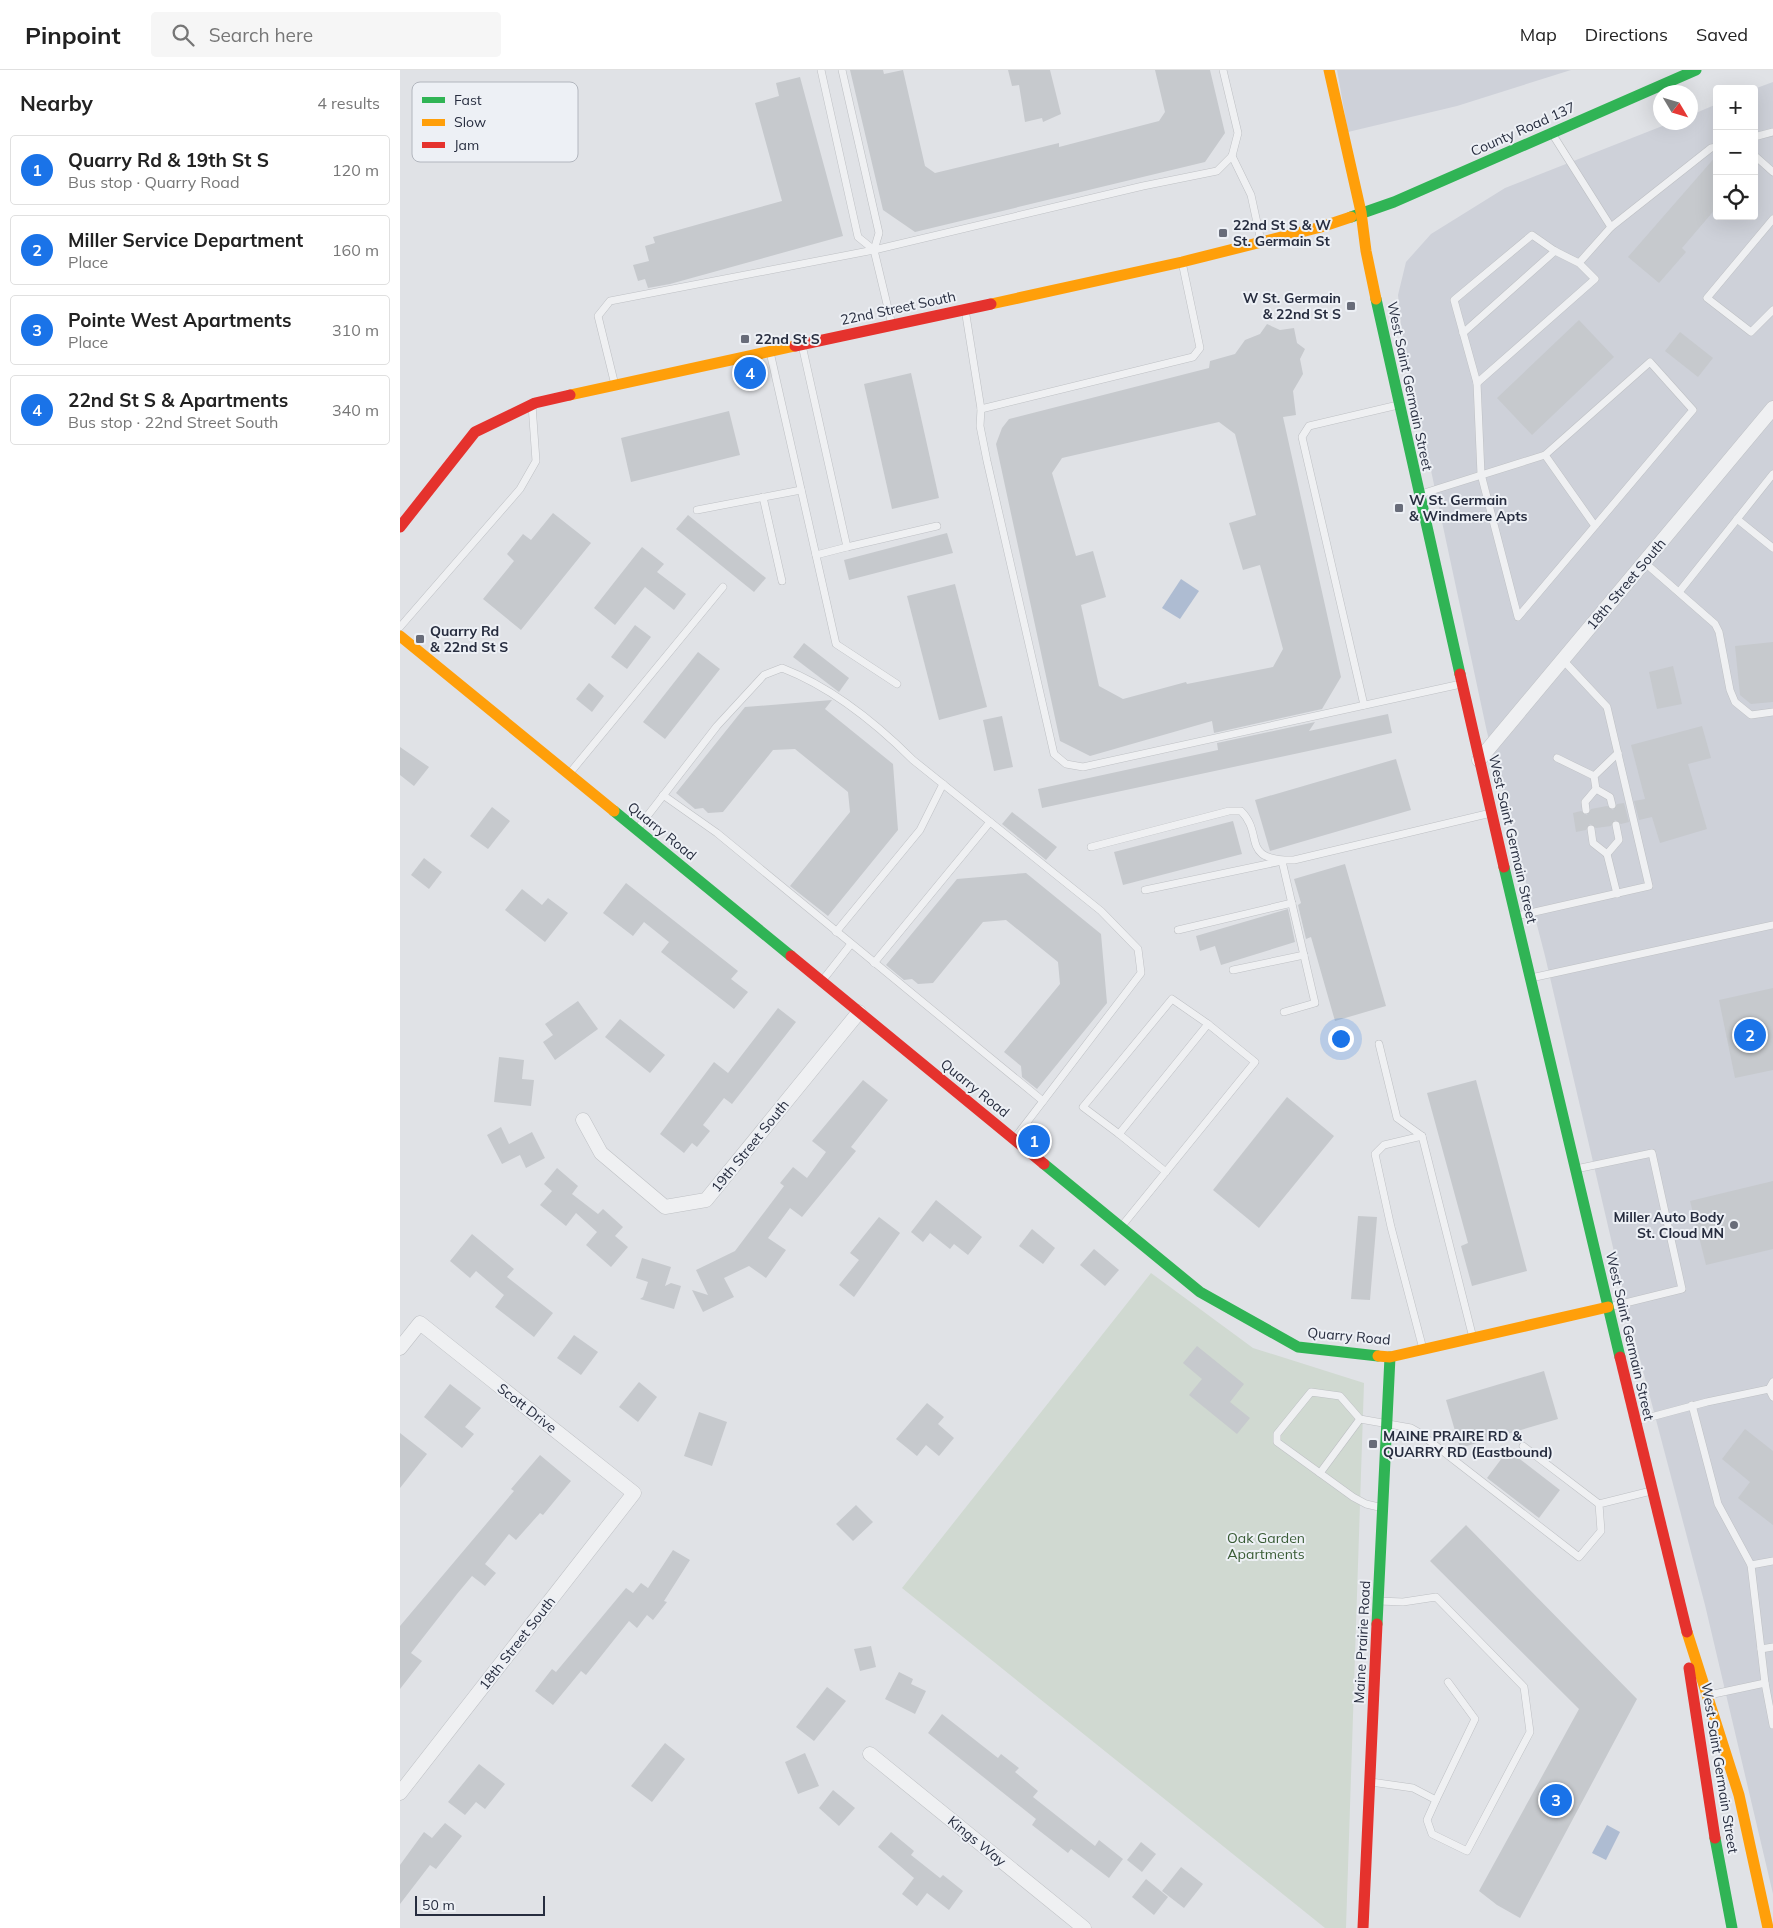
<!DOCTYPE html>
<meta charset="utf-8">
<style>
:root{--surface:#fff;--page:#f6f6f6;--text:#222;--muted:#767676;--line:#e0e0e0;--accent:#1a73e8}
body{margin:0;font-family:Mulish,sans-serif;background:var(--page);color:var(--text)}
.controls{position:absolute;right:15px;top:15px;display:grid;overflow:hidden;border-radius:5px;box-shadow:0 5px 20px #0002}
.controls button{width:45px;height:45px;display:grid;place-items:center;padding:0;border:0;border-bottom:1px solid var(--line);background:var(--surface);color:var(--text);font:25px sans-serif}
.compass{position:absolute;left:1253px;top:15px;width:45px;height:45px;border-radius:50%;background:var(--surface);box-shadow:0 5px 20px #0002;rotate:128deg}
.scale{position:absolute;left:15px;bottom:12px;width:130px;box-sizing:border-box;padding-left:5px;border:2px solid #272d3f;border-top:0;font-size:14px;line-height:18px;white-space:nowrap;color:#272d3f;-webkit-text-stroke:4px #edf0f5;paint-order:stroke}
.you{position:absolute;left:940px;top:968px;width:18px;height:18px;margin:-12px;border:4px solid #fff;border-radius:50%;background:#1a73e8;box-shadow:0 0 0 8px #1a73e833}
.badge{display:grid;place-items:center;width:32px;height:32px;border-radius:50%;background:var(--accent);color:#fff;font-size:16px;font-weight:700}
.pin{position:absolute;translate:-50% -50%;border:2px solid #fff;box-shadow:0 1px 5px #0006}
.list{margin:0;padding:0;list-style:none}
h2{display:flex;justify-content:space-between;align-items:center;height:65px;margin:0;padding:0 20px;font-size:21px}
h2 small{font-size:16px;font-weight:400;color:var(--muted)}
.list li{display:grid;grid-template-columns:32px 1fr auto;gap:15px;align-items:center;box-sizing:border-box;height:70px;margin:0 10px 10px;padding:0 10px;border:1px solid var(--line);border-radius:5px}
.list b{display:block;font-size:19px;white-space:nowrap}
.list p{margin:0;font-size:16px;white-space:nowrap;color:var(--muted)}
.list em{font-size:16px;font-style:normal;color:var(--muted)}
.icon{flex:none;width:28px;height:28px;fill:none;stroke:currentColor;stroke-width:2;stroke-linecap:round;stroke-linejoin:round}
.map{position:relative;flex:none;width:1373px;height:1858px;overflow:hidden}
header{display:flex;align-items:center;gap:30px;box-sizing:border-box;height:70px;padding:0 25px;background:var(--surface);border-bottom:1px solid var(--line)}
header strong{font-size:24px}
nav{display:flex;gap:28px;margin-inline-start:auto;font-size:18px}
.search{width:350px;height:45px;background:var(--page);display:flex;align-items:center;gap:12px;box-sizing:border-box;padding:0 18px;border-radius:5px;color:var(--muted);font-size:19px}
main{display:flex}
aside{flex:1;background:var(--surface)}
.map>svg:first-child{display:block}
.built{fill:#ced1d9}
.green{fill:#d0d9d1}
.water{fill:#aebcd2}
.building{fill:#c6c9cd;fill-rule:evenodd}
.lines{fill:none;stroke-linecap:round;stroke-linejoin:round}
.lane-casing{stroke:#bec0c4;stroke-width:8}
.street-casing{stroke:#bec0c4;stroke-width:15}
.lane{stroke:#eff0f2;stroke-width:7}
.street{stroke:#eff0f2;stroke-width:14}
.fast{stroke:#30b455;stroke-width:11}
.slow{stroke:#ff9f0a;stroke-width:11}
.jam{stroke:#e5322d;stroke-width:11}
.poi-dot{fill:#686c79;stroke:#edf0f5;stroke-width:2}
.labels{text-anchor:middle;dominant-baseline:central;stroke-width:4;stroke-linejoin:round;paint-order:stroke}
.street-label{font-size:14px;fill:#272d3f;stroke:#edf0f5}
.poi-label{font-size:14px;font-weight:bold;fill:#272d3f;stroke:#edf0f5;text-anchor:start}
.park-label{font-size:14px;fill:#385b34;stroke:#edf0f5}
.key{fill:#edf0f5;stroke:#b2b6be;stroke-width:1}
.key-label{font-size:14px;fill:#272d3f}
</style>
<header>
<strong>Pinpoint</strong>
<div class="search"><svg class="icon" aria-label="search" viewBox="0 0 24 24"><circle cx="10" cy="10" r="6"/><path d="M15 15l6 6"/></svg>Search here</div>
<nav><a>Map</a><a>Directions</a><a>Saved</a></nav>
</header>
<main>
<aside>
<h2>Nearby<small>4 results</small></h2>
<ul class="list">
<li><span class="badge">1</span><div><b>Quarry Rd &amp; 19th St S</b><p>Bus stop · Quarry Road</p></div><em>120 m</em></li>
<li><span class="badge">2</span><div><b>Miller Service Department</b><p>Place</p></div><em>160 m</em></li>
<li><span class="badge">3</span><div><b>Pointe West Apartments</b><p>Place</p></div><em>310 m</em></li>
<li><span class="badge">4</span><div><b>22nd St S &amp; Apartments</b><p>Bus stop · 22nd Street South</p></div><em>340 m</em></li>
</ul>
</aside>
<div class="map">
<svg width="1373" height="1858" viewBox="0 0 1373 1858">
<rect width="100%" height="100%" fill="#e0e2e6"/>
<g class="built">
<polygon points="937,0 1171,0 1057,36 948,62"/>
<polygon points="1373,12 1373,1824 1305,1535 1232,1259 1145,886 1087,662 1002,265 998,225 1006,192 1031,164 1105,118 1270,53 1290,52 1291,45 1317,34 1317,146 1354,146 1354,19"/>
</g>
<polygon class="green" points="751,1203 853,1278 964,1313 946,1858 925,1858 502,1518"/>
<g class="water">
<polygon points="781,509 799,521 780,549 762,538"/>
<polygon points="1207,1755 1220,1762 1206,1790 1192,1783"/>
</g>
<g class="building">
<polygon points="450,0 483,0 484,4 503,0 525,96 535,103 659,73 659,77 759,51 765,42 755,0 810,0 825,63 805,92 515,162 483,140"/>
<polygon points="608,0 650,0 661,44 643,52 642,48 625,52 619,15 612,16"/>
<polygon points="400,7 443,166 270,214 248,218 245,209 238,211 233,195 249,191 245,176 255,173 253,167 382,131 355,33 379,26 376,13"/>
<polygon points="1317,85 1317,137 1282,178 1286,182 1259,213 1228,187"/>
<polygon points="1179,250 1214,287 1132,365 1097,328"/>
<path d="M867 254 880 260 894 258 897 273 905 279 900 289 903 304 893 321 896 345 883 347 941 607 922 639 814 663 812 651 690 686 660 671 596 374 602 358 609 349 809 298 810 291 835 284 845 270 860 264ZM819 352 835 364 856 445 829 453 843 500 860 495 883 579 873 597 787 614 786 612 723 629 699 616 681 535 706 527 693 481 676 486 652 403 662 388Z"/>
<polygon points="1280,262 1313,288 1298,307 1265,281"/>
<polygon points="511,303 539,428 492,439 464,314"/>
<polygon points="329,341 340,385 231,412 221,368"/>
<polygon points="153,443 191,473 121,560 83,529 114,491 107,484 123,464 131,470"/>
<polygon points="288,445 366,508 354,522 276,459"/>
<polygon points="547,463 553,483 449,510 444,490"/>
<polygon points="242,477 264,494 257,502 286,524 274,540 245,517 215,555 194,538"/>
<polygon points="555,514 587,637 539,650 507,526"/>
<polygon points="235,555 251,567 227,599 211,587"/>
<polygon points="1373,572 1373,632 1351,634 1340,625 1335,576"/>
<polygon points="404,573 449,608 439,622 393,587"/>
<polygon points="298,582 320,599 265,669 243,652"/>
<polygon points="1273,596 1282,634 1257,639 1249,602"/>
<polygon points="189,613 204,626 192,642 176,629"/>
<polygon points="432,630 425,639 493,694 498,760 428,846 390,816 450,742 448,722 395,679 373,680 323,742 308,743 303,738 295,739 276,723 345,637"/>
<polygon points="988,644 992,663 642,738 638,719 818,680 817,673 915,652 909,661"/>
<polygon points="602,646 613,697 594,701 583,650"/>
<polygon points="1302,656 1311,688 1288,694 1307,759 1260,773 1252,747 1239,750 1234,731 1245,729 1231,675"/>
<polygon points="0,677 29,697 14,716 0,705"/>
<polygon points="996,689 1011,740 870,781 855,730"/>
<polygon points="1224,733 1229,752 1221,754 1215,750 1211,756 1196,758 1190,754 1186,760 1176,762 1173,743 1181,741 1187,745 1191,739 1207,736 1213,740 1217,734"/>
<polygon points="92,737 110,751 88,779 70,766"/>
<polygon points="612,742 657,777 646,790 602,754"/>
<polygon points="833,751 842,784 723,815 714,782"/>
<polygon points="24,788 42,802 29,819 11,805"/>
<polygon points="945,794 986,936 935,951 911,867 906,869 898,835 901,833 894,809"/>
<polygon points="626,803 701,864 707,933 637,1019 622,1007 621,996 604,982 660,914 658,892 606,850 583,852 533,913 518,914 512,909 504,910 486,895 557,809"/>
<polygon points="226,813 338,901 331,909 348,922 334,939 261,882 269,872 244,852 233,866 203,843"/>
<polygon points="122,819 142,835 148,828 168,843 145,872 105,840"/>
<polygon points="888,839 895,872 821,895 815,876 800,881 796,866"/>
<polygon points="1373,918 1373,1000 1335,1008 1319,930"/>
<polygon points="178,931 198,959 155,990 143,972 153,965 145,954"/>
<polygon points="378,938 396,952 332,1034 324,1028 303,1055 310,1061 297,1077 292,1073 284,1083 260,1064 314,992 328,1003"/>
<polygon points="220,949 265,985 250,1003 205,967"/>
<polygon points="99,987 124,990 122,1009 134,1010 131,1036 94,1032"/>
<polygon points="463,1010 488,1030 451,1077 456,1081 402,1147 390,1138 368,1168 386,1180 366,1208 349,1196 324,1208 334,1227 303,1242 292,1220 308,1225 296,1200 335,1181 384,1116 380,1113 393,1097 407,1108 426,1082 412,1071"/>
<polygon points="1076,1010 1127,1201 1072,1216 1061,1176 1068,1173 1027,1023"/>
<polygon points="887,1027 934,1066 859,1158 813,1120"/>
<polygon points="101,1057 109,1074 132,1062 145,1088 126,1098 120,1085 102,1094 87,1065"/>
<polygon points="157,1098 178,1116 172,1124 198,1144 203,1139 223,1157 215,1166 228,1177 211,1197 186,1175 197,1162 176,1143 166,1156 140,1135 152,1121 144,1114"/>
<polygon points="1373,1111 1373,1179 1306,1195 1290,1131"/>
<polygon points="536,1130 582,1167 568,1185 554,1174 550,1179 530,1163 523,1172 511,1162"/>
<polygon points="958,1146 977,1147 970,1230 951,1229"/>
<polygon points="479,1147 500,1163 454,1227 439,1215 459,1190 450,1183"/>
<polygon points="632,1159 655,1178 643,1194 619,1176"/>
<polygon points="72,1164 114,1199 107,1207 153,1243 134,1267 95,1237 104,1225 76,1201 70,1208 50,1191"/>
<polygon points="694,1179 719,1200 705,1216 680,1195"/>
<polygon points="242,1188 271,1197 265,1216 271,1213 281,1216 274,1239 240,1229 243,1227 248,1212 236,1208"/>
<polygon points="174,1265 198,1282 181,1305 157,1288"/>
<polygon points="797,1276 844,1314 830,1332 850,1348 837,1364 789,1325 802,1309 783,1293"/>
<polygon points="1144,1301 1158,1349 1060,1378 1046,1330"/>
<polygon points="239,1312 257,1327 238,1352 219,1337"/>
<polygon points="50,1314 81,1338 65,1357 74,1364 62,1378 24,1347"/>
<polygon points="527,1333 544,1347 538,1354 554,1368 539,1386 526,1375 517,1386 496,1369"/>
<polygon points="299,1342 327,1352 312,1396 284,1386"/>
<polygon points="1345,1359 1373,1381 1373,1455 1338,1428 1350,1412 1322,1389"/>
<polygon points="0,1363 27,1384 0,1418"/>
<polygon points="1108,1380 1160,1420 1139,1448 1087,1408"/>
<polygon points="140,1385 171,1411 143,1445 140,1443 116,1470 109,1464 85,1494 96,1503 85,1516 72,1506 57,1524 11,1583 22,1591 0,1619 0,1556 114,1421 111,1419"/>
<polygon points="456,1435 473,1452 453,1471 436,1454"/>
<polygon points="1066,1455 1237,1629 1120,1848 1097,1835 1079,1821 1179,1639 1030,1491"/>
<polygon points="273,1480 290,1490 264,1531 267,1532 253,1550 247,1545 237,1558 229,1551 186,1605 181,1601 153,1635 135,1621 152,1599 156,1602 226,1518 233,1523 241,1513 248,1518"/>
<polygon points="471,1576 476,1597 460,1601 454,1579"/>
<polygon points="499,1602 513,1609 511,1614 526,1621 515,1644 485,1629"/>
<polygon points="427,1617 446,1631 414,1671 396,1657"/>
<polygon points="542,1644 598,1688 601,1684 619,1698 615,1702 638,1721 633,1727 695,1776 699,1770 723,1789 709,1808 671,1779 668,1783 632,1755 636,1749 528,1663"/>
<polygon points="265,1673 285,1689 252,1732 231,1716"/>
<polygon points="405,1683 419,1716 398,1724 385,1692"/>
<polygon points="79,1694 105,1714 85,1739 76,1732 65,1745 48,1732"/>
<polygon points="433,1720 455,1738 439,1756 419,1738"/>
<polygon points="45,1753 62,1766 36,1799 30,1795 0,1834 0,1795 24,1762 32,1768"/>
<polygon points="491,1762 514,1781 511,1785 540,1808 543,1805 563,1821 549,1840 527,1823 517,1836 502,1824 514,1808 478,1777"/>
<polygon points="741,1772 756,1784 742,1802 727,1790"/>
<polygon points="781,1797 803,1814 784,1838 762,1821"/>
<polygon points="746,1809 768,1827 754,1845 732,1827"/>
</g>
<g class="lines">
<g class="lane-casing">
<g id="lane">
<polyline points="421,0 458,167 474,180"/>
<polyline points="442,0 479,163 474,180 492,255"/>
<polyline points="1153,65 1211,157 1179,193 1195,209 1077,313 1054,230 1132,165 1155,181 1179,193"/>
<polyline points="1354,67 1373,62"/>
<polyline points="1354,85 1373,102"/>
<polyline points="832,86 851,125 861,171"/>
<polyline points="1373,149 1307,228 1351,262 1373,240"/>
<polyline points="1211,157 1311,78 1317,77"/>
<polyline points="565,239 581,339 580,356 587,391 654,684 666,694 683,697 1061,614"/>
<polyline points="1063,263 1155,181"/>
<polyline points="402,275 447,477 537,456"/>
<polyline points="370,282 436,574 497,614"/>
<polyline points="1077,313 1081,404 1118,547 1293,340 1250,292 1145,385 1195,456"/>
<polyline points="215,315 198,246 210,231 474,180 743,116 817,101 832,86 838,63 823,0"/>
<polyline points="581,339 793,287 800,278 782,192"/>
<polyline points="1021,424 1145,385"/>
<polyline points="363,427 382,511"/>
<polyline points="297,440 401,420"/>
<polyline points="1337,449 1373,478"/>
<polyline points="416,485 447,477"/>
<polyline points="1244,492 1315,554 1319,562 1330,620 1335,632 1351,645 1373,642"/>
<polyline points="1279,522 1373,404"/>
<polyline points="0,557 120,419 136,391 132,335"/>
<polyline points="964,635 902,367 909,356 998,335"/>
<polyline points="1157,688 1194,706"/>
<polyline points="169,704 323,517"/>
<polyline points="1196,719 1210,727 1212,735"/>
<polyline points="263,725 317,763 643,1031"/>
<polyline points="1186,740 1185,732 1196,719 1194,706 1218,683"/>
<path d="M238 758 317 656 364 605 382 598C431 617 476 653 513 690L701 841 738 879 741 903 614 1069"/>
<polyline points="1191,759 1193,773 1207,784 1219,770 1216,755"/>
<path d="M691 777 829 741H841C865 765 839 791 894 790L1091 743"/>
<polyline points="1207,784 1217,824"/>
<polyline points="745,820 882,791 915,933 884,942"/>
<polyline points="1117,846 1249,816 1207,637 1163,590"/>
<polyline points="778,860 892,833"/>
<polyline points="436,862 520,760 543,714"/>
<polyline points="474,893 590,752"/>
<polyline points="833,900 904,885"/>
<polyline points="1131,908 1373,855"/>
<polyline points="422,911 451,874"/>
<polyline points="979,974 997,1048 1022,1066 1073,1268"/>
<polyline points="719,1064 683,1037 772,929 808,954"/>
<polyline points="1022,1066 984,1075 975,1084 991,1157 1023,1279"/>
<polyline points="1176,1099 1252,1083 1282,1219 1209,1237"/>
<polyline points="721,1157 855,992 808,954 719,1064 766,1102"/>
<polyline points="1369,1319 1373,1327"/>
<polyline points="1292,1335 1318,1434 1351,1495"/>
<polyline points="1236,1351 1307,1332 1369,1319 1373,1312"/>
<polyline points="1123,1376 1199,1434"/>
<polyline points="920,1403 960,1349"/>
<polyline points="983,1438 966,1434 953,1427 877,1372 877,1364 911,1322 940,1326 960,1349 1011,1358 1018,1362 1179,1487 1201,1461 1199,1434 1251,1421"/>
<polyline points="1373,1491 1351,1495 1365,1613 1373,1655"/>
<polyline points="1361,1579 1373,1577"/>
<polyline points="1309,1625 1365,1613"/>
<polyline points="971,1712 1013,1718 1036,1730 1027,1750 1032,1764 1067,1781 1130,1662 1124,1617 1036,1527 1003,1532 979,1531"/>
<polyline points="1036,1730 1075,1649 1048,1612"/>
</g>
</g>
<g class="street-casing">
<g id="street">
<polyline points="1079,690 1373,338"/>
<polyline points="183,1050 201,1083 265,1137 306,1130 459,942"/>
<polyline points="0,1278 20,1253 234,1423 0,1723"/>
<polyline points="470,1684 684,1858"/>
</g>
</g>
<use href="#lane" class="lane"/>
<use href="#street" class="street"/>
<g class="fast">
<polyline points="951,147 994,132 1296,0"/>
<polyline points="976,229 1060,604"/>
<polyline points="214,741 391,886"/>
<polyline points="1104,797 1220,1287"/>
<polyline points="644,1094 800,1222 898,1277 978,1286"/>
<polyline points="977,1554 990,1287"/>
<polyline points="1315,1768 1332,1858"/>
</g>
<g class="slow">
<polyline points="929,0 961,142 966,181 976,229"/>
<polyline points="591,234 782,192 921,157 951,147"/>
<polyline points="170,325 395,276"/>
<polyline points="0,566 214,741"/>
<polyline points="978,1286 990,1287 1208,1237"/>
<polyline points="1287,1562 1339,1725 1368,1858"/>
</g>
<g class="jam">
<polyline points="395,276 591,234"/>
<polyline points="0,457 75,362 135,333 170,325"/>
<polyline points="1060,604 1104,797"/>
<polyline points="391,886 644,1094"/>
<polyline points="1220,1287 1287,1562"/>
<polyline points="1289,1598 1315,1768"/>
<polyline points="963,1858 977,1554"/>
</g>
</g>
<g class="poi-dot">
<rect x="818" y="158" width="10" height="10" rx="2.5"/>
<rect x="946" y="231" width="10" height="10" rx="2.5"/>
<rect x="340" y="264" width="10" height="10" rx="2.5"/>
<rect x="994" y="433" width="10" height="10" rx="2.5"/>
<rect x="15" y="564" width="10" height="10" rx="2.5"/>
<circle cx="1334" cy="1155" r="5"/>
<rect x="968" y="1369" width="10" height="10" rx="2.5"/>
</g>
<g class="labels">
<g class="street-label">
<text transform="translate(1123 59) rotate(-24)">County Road 137</text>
<text transform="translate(498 238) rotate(-12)">22nd Street South</text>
<text transform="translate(1010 316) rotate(78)">West Saint Germain Street</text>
<text transform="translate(1226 514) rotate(-50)">18th Street South</text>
<text transform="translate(262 761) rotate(39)">Quarry Road</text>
<text transform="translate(1113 769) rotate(77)">West Saint Germain Street</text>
<text transform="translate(575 1018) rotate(39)">Quarry Road</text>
<text transform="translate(350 1076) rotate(-51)">19th Street South</text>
<text transform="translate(949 1266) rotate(5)">Quarry Road</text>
<text transform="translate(1230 1266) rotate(77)">West Saint Germain Street</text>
<text transform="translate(127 1338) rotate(38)">Scott Drive</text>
<text transform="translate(962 1572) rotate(-87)">Maine Prairie Road</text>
<text transform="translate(117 1573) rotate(-52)">18th Street South</text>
<text transform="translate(1320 1698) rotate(81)">West Saint Germain Street</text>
<text transform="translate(577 1771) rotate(39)">Kings Way</text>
</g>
<g class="poi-label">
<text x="833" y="155">22nd St S &amp; W<tspan x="833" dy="16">St. Germain St</tspan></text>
<text x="941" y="228" text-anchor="end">W St. Germain<tspan x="941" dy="16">&amp; 22nd St S</tspan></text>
<text x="355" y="269">22nd St S</text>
<text x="1009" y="430">W St. Germain<tspan x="1009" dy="16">&amp; Windmere Apts</tspan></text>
<text x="30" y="561">Quarry Rd<tspan x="30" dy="16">&amp; 22nd St S</tspan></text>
<text x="1324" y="1147" text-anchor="end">Miller Auto Body<tspan x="1324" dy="16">St. Cloud MN</tspan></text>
<text x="983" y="1366">MAINE PRAIRE RD &amp;<tspan x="983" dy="16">QUARRY RD (Eastbound)</tspan></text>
</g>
<g class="park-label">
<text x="866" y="1468">Oak Garden<tspan x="866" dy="16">Apartments</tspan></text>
</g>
</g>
<rect x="12" y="12" width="166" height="80" rx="8" class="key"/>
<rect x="22" y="27" width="23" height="6" fill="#30b455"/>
<rect x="22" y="49" width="23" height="7" fill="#ff9f0a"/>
<rect x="22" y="72" width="23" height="6" fill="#e5322d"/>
<g class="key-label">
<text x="54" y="35">Fast</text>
<text x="54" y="57">Slow</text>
<text x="54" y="80">Jam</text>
</g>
</svg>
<div class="controls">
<button>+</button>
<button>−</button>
<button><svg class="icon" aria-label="locate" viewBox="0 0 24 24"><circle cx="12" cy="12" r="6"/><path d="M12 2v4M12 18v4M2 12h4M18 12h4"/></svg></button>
</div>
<svg class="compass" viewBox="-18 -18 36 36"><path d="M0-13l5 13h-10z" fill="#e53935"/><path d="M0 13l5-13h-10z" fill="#767676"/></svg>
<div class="scale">50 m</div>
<div class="you"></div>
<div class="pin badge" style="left:634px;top:1071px">1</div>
<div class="pin badge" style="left:1350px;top:965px">2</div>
<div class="pin badge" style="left:1156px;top:1730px">3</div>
<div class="pin badge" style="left:350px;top:303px">4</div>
</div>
</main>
